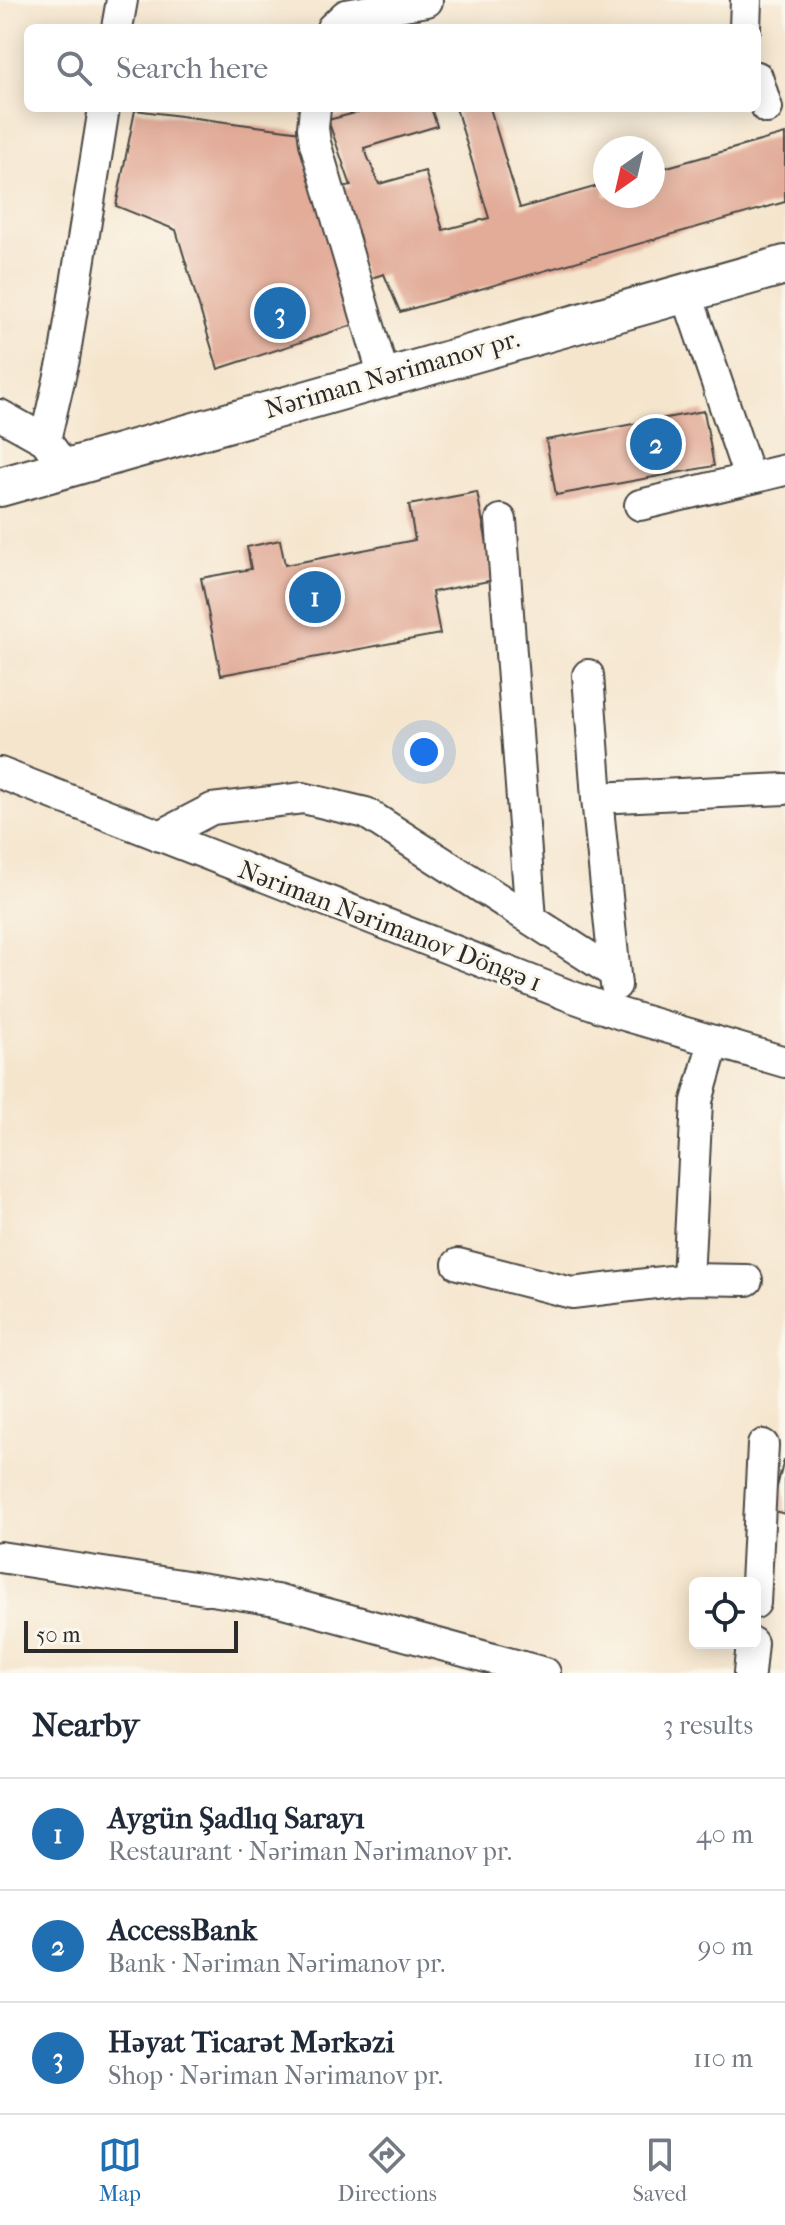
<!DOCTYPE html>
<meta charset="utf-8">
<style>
:root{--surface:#fff;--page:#f2f2f3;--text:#1f2937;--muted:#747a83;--line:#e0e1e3;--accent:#1f6fb2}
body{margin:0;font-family:"IM FELL French Canon",serif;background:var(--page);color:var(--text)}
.controls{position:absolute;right:24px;bottom:24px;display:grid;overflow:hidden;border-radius:12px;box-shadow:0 4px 20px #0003}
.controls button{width:72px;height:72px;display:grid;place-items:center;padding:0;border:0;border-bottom:2px solid var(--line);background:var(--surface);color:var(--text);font:40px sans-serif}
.compass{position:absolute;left:593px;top:136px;width:72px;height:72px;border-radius:50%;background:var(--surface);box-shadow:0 4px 20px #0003;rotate:214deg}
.scale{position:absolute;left:24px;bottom:20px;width:214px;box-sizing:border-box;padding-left:8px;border:4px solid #2b2b2b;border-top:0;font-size:22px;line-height:28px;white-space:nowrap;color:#2b2b2b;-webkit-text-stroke:6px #fbf7ec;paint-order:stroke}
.you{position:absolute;left:424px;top:752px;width:28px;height:28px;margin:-20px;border:6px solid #fff;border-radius:50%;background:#1a73e8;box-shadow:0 0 0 12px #1a73e833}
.badge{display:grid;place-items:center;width:52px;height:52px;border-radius:50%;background:var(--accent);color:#fff;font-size:26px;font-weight:700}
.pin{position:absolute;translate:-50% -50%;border:4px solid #fff;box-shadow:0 2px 8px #0006}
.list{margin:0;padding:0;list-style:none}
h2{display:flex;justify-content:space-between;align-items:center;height:104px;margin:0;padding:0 32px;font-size:34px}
h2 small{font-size:26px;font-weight:400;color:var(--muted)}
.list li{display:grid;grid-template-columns:52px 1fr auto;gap:24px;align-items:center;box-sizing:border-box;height:112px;padding:0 32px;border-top:2px solid var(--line)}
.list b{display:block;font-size:30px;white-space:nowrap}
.list p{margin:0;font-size:26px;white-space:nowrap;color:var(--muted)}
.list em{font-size:26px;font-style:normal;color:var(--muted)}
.icon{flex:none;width:44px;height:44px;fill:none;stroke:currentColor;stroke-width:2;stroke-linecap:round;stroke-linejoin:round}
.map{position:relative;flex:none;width:785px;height:1673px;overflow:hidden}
.search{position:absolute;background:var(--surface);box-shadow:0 4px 20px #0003;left:24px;right:24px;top:24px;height:88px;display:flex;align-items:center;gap:20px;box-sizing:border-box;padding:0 28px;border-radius:12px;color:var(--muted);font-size:30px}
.sheet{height:440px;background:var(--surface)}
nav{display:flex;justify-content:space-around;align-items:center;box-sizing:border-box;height:112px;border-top:2px solid var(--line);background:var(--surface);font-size:22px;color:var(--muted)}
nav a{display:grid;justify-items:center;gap:4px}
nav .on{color:var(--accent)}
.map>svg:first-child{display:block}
.building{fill:#e2ac99}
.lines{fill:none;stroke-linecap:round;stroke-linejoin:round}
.minor-casing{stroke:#494743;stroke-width:34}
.major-casing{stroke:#494743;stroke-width:42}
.minor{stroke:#fff;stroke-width:30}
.major{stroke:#fff;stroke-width:38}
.labels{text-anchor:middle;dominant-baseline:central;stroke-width:6;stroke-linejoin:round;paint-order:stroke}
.street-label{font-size:26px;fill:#2b2b2b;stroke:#fbf7ec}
</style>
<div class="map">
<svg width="785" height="1673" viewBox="0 0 785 1673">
<rect width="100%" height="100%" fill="#fbf7ec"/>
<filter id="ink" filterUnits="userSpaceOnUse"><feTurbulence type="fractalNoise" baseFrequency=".0125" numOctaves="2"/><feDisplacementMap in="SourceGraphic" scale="16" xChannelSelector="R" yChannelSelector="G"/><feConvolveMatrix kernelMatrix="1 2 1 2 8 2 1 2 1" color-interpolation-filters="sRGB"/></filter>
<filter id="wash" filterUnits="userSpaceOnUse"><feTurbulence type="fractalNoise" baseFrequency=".006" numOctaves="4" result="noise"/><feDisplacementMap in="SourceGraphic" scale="32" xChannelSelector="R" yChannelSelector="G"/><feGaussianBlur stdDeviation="1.8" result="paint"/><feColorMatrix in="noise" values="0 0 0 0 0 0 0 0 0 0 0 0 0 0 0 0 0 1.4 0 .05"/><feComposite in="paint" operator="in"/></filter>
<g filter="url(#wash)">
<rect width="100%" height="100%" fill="#f5e5cd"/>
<g id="blocks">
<g class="building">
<polygon points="375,108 431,108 437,126 364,148 379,184 425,171 443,230 489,218 456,108 490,108 520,208 605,184 605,196 653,196 653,171 785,134 785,202 400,312 384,274 365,280 338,189 351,186 328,120"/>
<polygon points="135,110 301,132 356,324 218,369 176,230 116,206"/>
<polygon points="704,411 714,466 556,495 546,440"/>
<polygon points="477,492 494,580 432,592 440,634 221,675 201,578 251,569 247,547 280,540 285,565 415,540 409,505"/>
<polygon points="784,1460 785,1460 785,1514 771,1510"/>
</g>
</g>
</g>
<g filter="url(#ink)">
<use href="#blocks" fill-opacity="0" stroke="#494743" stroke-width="2"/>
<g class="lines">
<g class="minor-casing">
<g id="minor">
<polyline points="117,28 122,0"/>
<polyline points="332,28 346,15 427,1"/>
<polyline points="745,28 746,0"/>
<polyline points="757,77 767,108"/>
<polyline points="315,108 313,128 315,143 384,377"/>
<polyline points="686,292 749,477"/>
<polyline points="0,415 45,440 56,455"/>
<polyline points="45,440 64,359 104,108"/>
<polyline points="640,505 785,470"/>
<polyline points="501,520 531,919"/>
<polyline points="588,675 597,798 616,985"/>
<polyline points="0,773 570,996 621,1014 785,1062"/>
<polyline points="597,798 785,789"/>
<polyline points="160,836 212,809 303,798 366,813 614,973"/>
<polyline points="458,1264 572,1293 688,1279 747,1280"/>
<polyline points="688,1279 697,1101 714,1041"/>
<polyline points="0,1557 276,1600 545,1673"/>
<polyline points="755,1603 763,1445"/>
<polyline points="749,1673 752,1643"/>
</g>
</g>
<g class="major-casing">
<polyline id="major" points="0,487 785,265"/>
</g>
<use href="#minor" class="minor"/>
<use href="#major" class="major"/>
</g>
</g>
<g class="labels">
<g class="street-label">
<text transform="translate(392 374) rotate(-16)">Nəriman Nərimanov pr.</text>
<text transform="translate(390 926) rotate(21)">Nəriman Nərimanov Döngə 1</text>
</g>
</g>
</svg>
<div class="controls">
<button><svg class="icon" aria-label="locate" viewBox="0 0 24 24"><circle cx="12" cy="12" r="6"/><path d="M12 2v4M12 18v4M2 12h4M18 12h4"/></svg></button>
</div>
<svg class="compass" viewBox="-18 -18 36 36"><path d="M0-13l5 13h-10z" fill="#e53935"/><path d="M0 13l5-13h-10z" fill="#747a83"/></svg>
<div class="scale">50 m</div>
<div class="you"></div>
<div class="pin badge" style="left:315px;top:597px">1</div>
<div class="pin badge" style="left:656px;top:444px">2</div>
<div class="pin badge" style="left:280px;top:313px">3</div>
<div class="search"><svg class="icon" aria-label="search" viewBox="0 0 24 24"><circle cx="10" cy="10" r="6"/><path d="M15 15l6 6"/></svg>Search here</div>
</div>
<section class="sheet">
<h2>Nearby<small>3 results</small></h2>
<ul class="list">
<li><span class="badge">1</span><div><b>Aygün Şadlıq Sarayı</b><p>Restaurant · Nəriman Nərimanov pr.</p></div><em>40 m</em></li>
<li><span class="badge">2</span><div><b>AccessBank</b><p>Bank · Nəriman Nərimanov pr.</p></div><em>90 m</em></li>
<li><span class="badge">3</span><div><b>Həyat Ticarət Mərkəzi</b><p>Shop · Nəriman Nərimanov pr.</p></div><em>110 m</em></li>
</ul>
</section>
<nav>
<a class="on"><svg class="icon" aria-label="map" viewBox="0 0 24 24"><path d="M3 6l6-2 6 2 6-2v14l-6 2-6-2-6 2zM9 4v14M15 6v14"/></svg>Map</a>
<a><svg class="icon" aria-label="directions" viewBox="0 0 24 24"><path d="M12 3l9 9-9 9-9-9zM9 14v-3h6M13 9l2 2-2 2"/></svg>Directions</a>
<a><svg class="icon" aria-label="saved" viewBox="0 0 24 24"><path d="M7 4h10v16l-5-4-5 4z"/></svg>Saved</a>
</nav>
